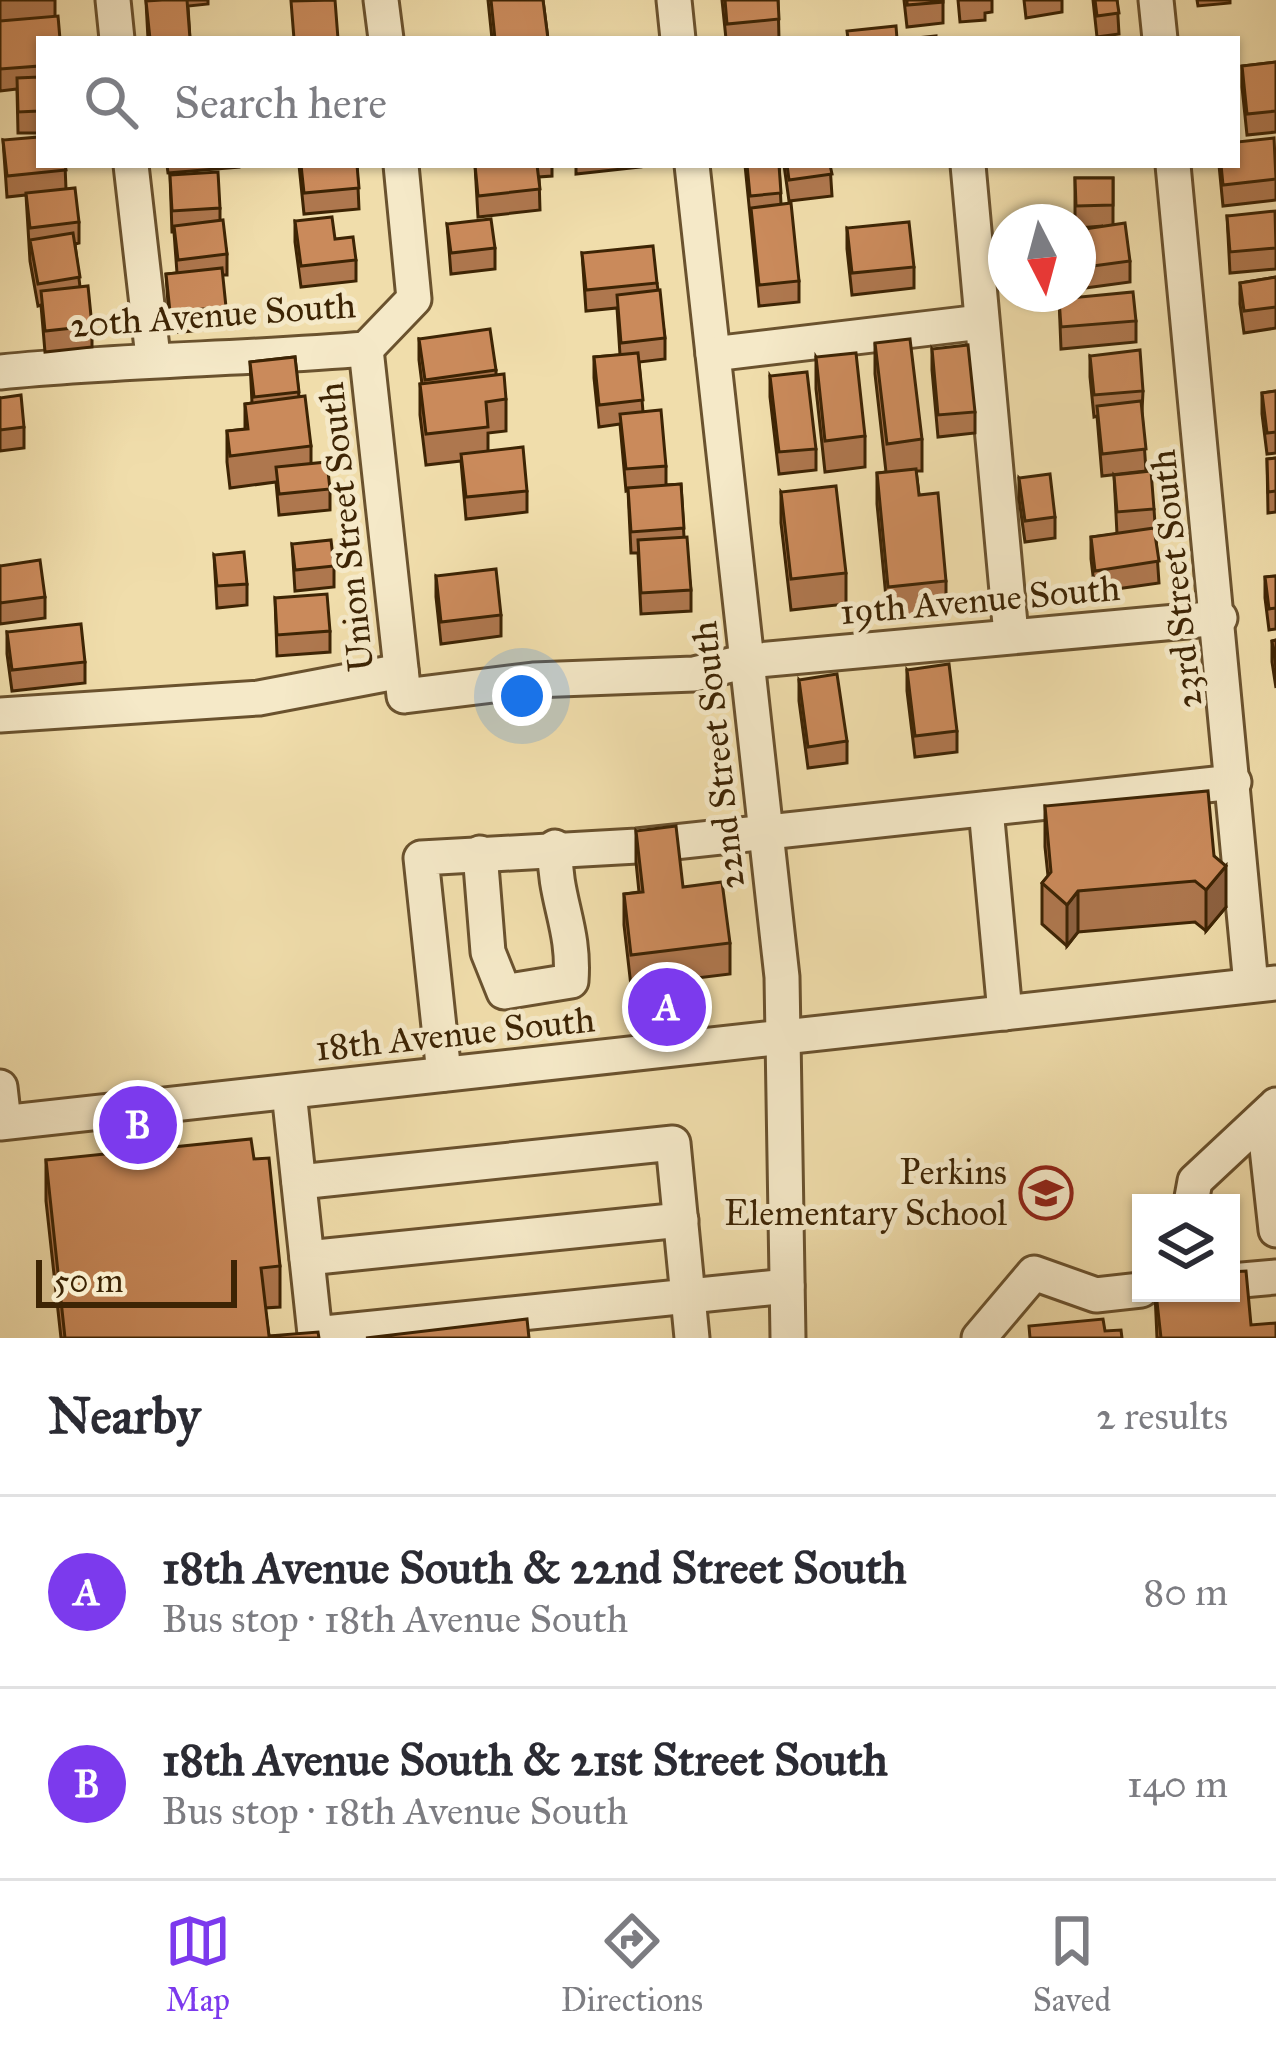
<!DOCTYPE html>
<meta charset="utf-8">
<style>
:root{--surface:#fff;--page:#f7f7f7;--text:#2b2b33;--muted:#7c7c81;--line:#e1e1e2;--accent:#7c3aed}
body{margin:0;font-family:"IM FELL Great Primer",serif;background:var(--page);color:var(--text)}
.controls{position:absolute;right:36px;bottom:36px;display:grid;overflow:hidden;border-radius:0px;box-shadow:0 3px 9px #0004}
.controls button{width:108px;height:108px;display:grid;place-items:center;padding:0;border:0;border-bottom:3px solid var(--line);background:var(--surface);color:var(--text);font:60px sans-serif}
.compass{position:absolute;left:988px;top:204px;width:108px;height:108px;border-radius:50%;background:var(--surface);box-shadow:0 3px 9px #0004;rotate:174deg}
.scale{position:absolute;left:36px;bottom:30px;width:201px;box-sizing:border-box;padding-left:12px;border:6px solid #3d2404;border-top:0;font-size:33px;line-height:42px;white-space:nowrap;color:#3d2404;-webkit-text-stroke:9px #f5e9c8;paint-order:stroke}
.you{position:absolute;left:522px;top:696px;width:42px;height:42px;margin:-30px;border:9px solid #fff;border-radius:50%;background:#1a73e8;box-shadow:0 0 0 18px #1a73e833}
.badge{display:grid;place-items:center;width:78px;height:78px;border-radius:50%;background:var(--accent);color:#fff;font-size:39px;font-weight:700}
.pin{position:absolute;translate:-50% -50%;border:6px solid #fff;box-shadow:0 3px 12px #0006}
.list{margin:0;padding:0;list-style:none}
h2{display:flex;justify-content:space-between;align-items:center;height:156px;margin:0;padding:0 48px;font-size:51px}
h2 small{font-size:39px;font-weight:400;color:var(--muted)}
.list li{display:grid;grid-template-columns:78px 1fr auto;gap:36px;align-items:center;box-sizing:border-box;height:192px;padding:0 48px;border-top:3px solid var(--line)}
.list b{display:block;font-size:45px;white-space:nowrap}
.list p{margin:0;font-size:39px;white-space:nowrap;color:var(--muted)}
.list em{font-size:39px;font-style:normal;color:var(--muted)}
.icon{flex:none;width:66px;height:66px;fill:none;stroke:currentColor;stroke-width:2;stroke-linecap:round;stroke-linejoin:round}
.map{position:relative;flex:none;width:1276px;height:1338px;overflow:hidden}
.search{position:absolute;background:var(--surface);box-shadow:0 3px 9px #0004;left:36px;right:36px;top:36px;height:132px;display:flex;align-items:center;gap:30px;box-sizing:border-box;padding:0 42px;border-radius:0px;color:var(--muted);font-size:45px}
.sheet{height:540px;background:var(--surface)}
nav{display:flex;justify-content:space-around;align-items:center;box-sizing:border-box;height:168px;border-top:3px solid var(--line);background:var(--surface);font-size:33px;color:var(--muted)}
nav a{display:grid;justify-items:center;gap:6px}
nav .on{color:var(--accent)}
.map>svg:first-child{display:block}
.lines{fill:none;stroke-linecap:round;stroke-linejoin:round}
.minor-casing{stroke:#6a522e;stroke-width:39}
.minor{stroke:#f5e9c8;stroke-width:33}
.wall{fill:#ae774e;stroke:#3d2404;stroke-width:3}
.shaded-wall{fill:#8d6140;stroke:#3d2404;stroke-width:3}
.building{fill:#ca8a5b;stroke:#3d2404;stroke-width:3}
.labels{text-anchor:middle;dominant-baseline:central;stroke-width:10;stroke-linejoin:round;paint-order:stroke}
.street-label{font-size:36px;fill:#3d2404;stroke:#f5e9c8}
.poi-label{font-size:36px;fill:#3d2404;stroke:#f5e9c8;text-anchor:end}
</style>
<div class="map">
<svg width="1276" height="1338" viewBox="0 0 1276 1338">
<rect width="100%" height="100%" fill="#f0ddab"/>
<filter id="stains"><feTurbulence type="fractalNoise" baseFrequency=".00167" numOctaves="4"/><feColorMatrix values="0 0 0 0 .2 0 0 0 0 .09 0 0 0 0 .02 0 0 0 .5 -.17"/></filter>
<radialGradient id="worn" r=".72"><stop offset=".6" stop-color="#630" stop-opacity="0"/><stop offset="1" stop-color="#630" stop-opacity=".3"/></radialGradient>
<g class="lines">
<g class="minor-casing">
<g id="minor">
<polyline points="113,0 117,39"/>
<polyline points="381,0 386,39"/>
<polyline points="674,0 678,39"/>
<polyline points="1156,0 1160,39"/>
<polyline points="131,165 153,357"/>
<polyline points="692,165 782,977 788,1338"/>
<polyline points="968,165 1011,635"/>
<polyline points="1173,165 1251,985"/>
<polyline points="366,349 404,696 533,680 694,674 747,661 1220,618"/>
<polyline points="713,354 981,322"/>
<path d="M0 372C122 360 244 359 366 349L414 299 401 165"/>
<polyline points="0,715 259,698 401,671"/>
<polyline points="986,809 1005,1013"/>
<path d="M480 853 488 952 504 992 571 981C575 927 554 900 555 847"/>
<polyline points="444,1074 421,858 637,846 1234,782"/>
<polyline points="0,1087 4,1122"/>
<polyline points="289,1092 315,1334 787,1286"/>
<polyline points="1276,1105 1267,1148 1276,1230"/>
<polyline points="0,1123 1276,983"/>
<polyline points="299,1182 673,1143 692,1338"/>
<polyline points="1191,1203 1195,1181 1272,1109"/>
<polyline points="307,1258 681,1220"/>
<polyline points="1231,1281 1276,1277"/>
<polyline points="979,1338 1034,1273 1096,1295 1141,1290"/>
</g>
</g>
<use href="#minor" class="minor"/>
</g>
<g class="wall">
<polygon points="0,0 55,0 55,16 39,39 39,133 18,133 17,89 0,91"/>
<polygon points="151,0 208,0 208,4 188,6 190,39 148,39 146,1"/>
<polygon points="488,0 543,0 548,39 492,39"/>
<polygon points="722,0 778,0 779,39 726,39"/>
<polygon points="904,0 943,0 943,23 907,27"/>
<polygon points="958,0 992,0 992,12 985,13 985,20 960,22"/>
<polygon points="1024,0 1062,0 1062,12 1026,18"/>
<polygon points="1093,0 1117,0 1119,34 1097,37"/>
<polygon points="1197,0 1230,0 1230,3 1198,6"/>
<polygon points="1276,62 1276,132 1247,135 1242,87 1242,66"/>
<polygon points="3,140 65,165 66,189 79,222 79,243 75,244 80,287 92,326 92,347 45,352 41,305 38,306 30,261 26,195 7,197"/>
<polygon points="1276,158 1276,200 1223,206 1219,165 1237,165"/>
<polygon points="167,165 239,165 239,167 168,173"/>
<polygon points="299,165 357,165 359,209 304,214"/>
<polygon points="475,165 552,165 552,176 539,177 540,210 478,217"/>
<polygon points="576,165 641,165 641,167 576,174"/>
<polygon points="745,165 779,165 781,204 799,281 799,302 759,306"/>
<polygon points="784,165 830,165 832,196 789,201"/>
<polygon points="170,175 220,208 220,221 227,254 227,275 222,275 226,328 170,333 166,274 177,273 174,232 172,232"/>
<polygon points="1075,178 1113,178 1113,225 1130,261 1130,282 1078,289 1078,230 1103,226 1078,228 1078,222 1075,222"/>
<polygon points="1227,216 1276,220 1276,269 1230,273"/>
<polygon points="295,221 335,239 356,260 356,281 301,287 295,242"/>
<polygon points="447,224 495,248 495,269 451,274"/>
<polygon points="847,228 914,267 914,288 852,295 847,249"/>
<polygon points="582,253 657,283 665,338 665,359 639,362 643,412 666,466 666,485 681,484 684,537 691,590 691,611 641,614 638,553 631,553 628,490 626,491 620,424 599,427 594,378 594,357 620,355 617,308 586,311"/>
<polygon points="1276,277 1276,328 1244,333 1240,304 1240,283"/>
<polygon points="1059,299 1136,321 1136,342 1061,349"/>
<polygon points="419,339 496,370 496,375 506,399 506,431 488,433 488,451 527,491 527,512 466,519 461,461 426,465 420,415 420,384 422,384 419,360"/>
<polygon points="875,343 922,439 922,471 916,471 919,495 946,581 946,612 888,618 877,504 877,473 886,472 875,374"/>
<polygon points="932,349 975,412 975,433 938,437 932,370"/>
<polygon points="1090,356 1143,391 1142,412 1146,471 1102,476 1097,416 1094,417 1090,377"/>
<polygon points="295,357 299,397 311,446 311,463 330,489 330,510 279,515 276,482 230,488 227,462 227,431 245,429 245,404 252,403 250,362"/>
<polygon points="816,357 865,436 865,467 825,472 816,389"/>
<polygon points="770,376 816,449 816,470 779,474 770,397"/>
<polygon points="1276,391 1276,453 1267,454 1262,414 1262,393"/>
<polygon points="0,398 24,427 24,448 0,451"/>
<polygon points="1276,458 1276,512 1268,513 1267,459"/>
<polygon points="1114,475 1154,509 1159,583 1095,592 1091,559 1091,537 1117,534"/>
<polygon points="1019,478 1055,517 1055,538 1025,542 1019,499"/>
<polygon points="781,492 846,573 846,604 791,610 781,523"/>
<polygon points="292,544 334,566 334,587 295,591"/>
<polygon points="214,555 247,584 247,605 217,608"/>
<polygon points="0,566 45,597 45,618 0,624"/>
<polygon points="436,576 501,615 501,636 441,644 436,597"/>
<polygon points="1276,576 1276,629 1269,630 1265,598 1265,577"/>
<polygon points="275,598 330,631 330,652 277,656"/>
<polygon points="7,632 85,662 85,683 12,691 7,654"/>
<polygon points="1276,640 1276,688 1272,662 1272,641"/>
<polygon points="907,670 957,731 957,752 915,757 907,691"/>
<polygon points="799,680 847,741 847,763 808,768 799,701"/>
<polygon points="1045,806 1214,856 1226,907 1206,931 1195,922 1078,932 1067,946 1042,924 1042,883 1048,876 1045,847"/>
<polygon points="636,831 730,943 730,974 631,986 624,925 624,894 639,892 636,862"/>
<polygon points="254,1159 280,1266 280,1307 265,1308 269,1336 319,1338 61,1338 46,1201 46,1160"/>
<polygon points="1155,1293 1231,1293 1251,1325 1276,1338 1157,1338"/>
</g>
<g class="shaded-wall">
<polygon points="1226,866 1226,907 1206,931 1206,890"/>
<polygon points="1078,891 1078,932 1067,946 1067,905"/>
</g>
<g class="building">
<polygon points="162,0 187,0 190,39 150,39 146,1"/>
<polygon points="335,0 338,39 294,39 291,1"/>
<polygon points="491,0 543,0 548,39 495,39"/>
<polygon points="725,0 778,0 779,19 727,24"/>
<polygon points="907,0 943,0 943,2 907,5"/>
<polygon points="1095,0 1117,0 1119,13 1097,16"/>
<polygon points="58,16 60,39 39,39 39,66 0,69 0,21"/>
<polygon points="896,26 897,39 848,39 847,31"/>
<polygon points="936,36 936,39 907,39"/>
<polygon points="1276,62 1276,111 1247,114 1242,66"/>
<polygon points="39,77 39,111 18,112 17,78"/>
<polygon points="39,137 39,165 65,165 66,170 7,176 3,140"/>
<polygon points="1274,138 1276,179 1223,185 1221,165 1237,165 1237,142"/>
<polygon points="301,165 357,165 359,188 304,193"/>
<polygon points="475,165 537,165 540,189 478,196"/>
<polygon points="747,165 779,165 781,193 750,196"/>
<polygon points="787,165 830,165 832,174 789,180"/>
<polygon points="218,172 220,208 172,211 170,175"/>
<polygon points="1075,178 1113,178 1113,205 1076,206"/>
<polygon points="75,188 79,222 30,228 26,193"/>
<polygon points="791,203 799,281 759,285 751,208"/>
<polygon points="1275,211 1276,248 1230,252 1227,216"/>
<polygon points="332,217 335,239 353,237 356,260 301,266 295,221"/>
<polygon points="491,219 495,248 451,253 447,224"/>
<polygon points="223,220 227,254 178,260 174,226"/>
<polygon points="909,222 914,267 852,273 847,228"/>
<polygon points="1125,223 1130,261 1078,268 1078,230"/>
<polygon points="73,233 80,277 38,284 30,240"/>
<polygon points="653,246 657,283 586,290 582,253"/>
<polygon points="222,268 226,307 170,312 166,274"/>
<polygon points="1276,277 1276,307 1244,311 1240,283"/>
<polygon points="88,286 92,326 45,331 41,291"/>
<polygon points="660,290 665,338 621,343 617,295"/>
<polygon points="1133,292 1136,321 1061,327 1059,299"/>
<polygon points="490,329 496,370 425,380 419,339"/>
<polygon points="910,339 922,439 887,444 875,343"/>
<polygon points="968,345 975,412 938,415 932,349"/>
<polygon points="1140,350 1143,391 1094,395 1090,356"/>
<polygon points="638,353 643,400 599,405 594,357"/>
<polygon points="856,353 865,436 825,441 816,357"/>
<polygon points="295,357 299,392 254,397 250,362"/>
<polygon points="807,372 816,449 779,452 770,376"/>
<polygon points="504,374 506,399 486,402 488,427 426,434 420,384"/>
<polygon points="1276,391 1276,432 1267,433 1262,393"/>
<polygon points="21,395 24,427 0,430 0,398"/>
<polygon points="305,396 311,446 230,456 227,431 248,429 245,404"/>
<polygon points="1141,401 1146,449 1102,454 1097,406"/>
<polygon points="661,410 666,466 626,469 620,414"/>
<polygon points="523,447 527,491 466,497 461,454"/>
<polygon points="1276,458 1276,491 1268,492 1267,459"/>
<polygon points="327,462 330,489 279,494 276,467"/>
<polygon points="916,469 919,495 938,493 946,581 888,587 877,473"/>
<polygon points="1151,471 1154,509 1117,512 1114,475"/>
<polygon points="1050,474 1055,517 1025,521 1019,478"/>
<polygon points="681,484 684,528 631,532 628,488"/>
<polygon points="836,486 846,573 791,579 781,492"/>
<polygon points="1154,528 1159,561 1095,571 1091,537"/>
<polygon points="687,537 691,590 641,593 638,540"/>
<polygon points="331,540 334,566 295,570 292,544"/>
<polygon points="244,552 247,584 217,586 214,555"/>
<polygon points="40,560 45,597 0,603 0,566"/>
<polygon points="496,569 501,615 441,622 436,576"/>
<polygon points="1276,576 1276,608 1269,609 1265,577"/>
<polygon points="327,594 330,631 277,635 275,598"/>
<polygon points="81,624 85,662 12,670 7,632"/>
<polygon points="1276,640 1276,667 1272,641"/>
<polygon points="949,664 957,731 915,736 907,670"/>
<polygon points="837,674 847,741 808,747 799,680"/>
<polygon points="1208,791 1214,856 1226,866 1206,890 1195,881 1078,891 1067,905 1042,883 1051,872 1045,806"/>
<polygon points="676,826 683,887 722,882 730,943 631,955 624,894 643,892 636,831"/>
<polygon points="251,1139 254,1159 269,1158 280,1266 261,1268 269,1336 318,1332 319,1338 65,1338 46,1160"/>
<polygon points="1246,1271 1251,1325 1276,1323 1276,1338 1161,1338 1156,1293 1231,1293 1231,1272"/>
<polygon points="527,1319 529,1338 366,1338"/>
<polygon points="1103,1319 1105,1331 1121,1330 1122,1338 1030,1338 1029,1326"/>
</g>
<defs>
<g id="school-ring" transform="scale(2.7)"><circle r="9.5" fill="#f5e9c8" stroke="#8f2418" stroke-width="1.5"/><path d="M0-5L7-2L0 1L-7-2ZM-4 1L0 2.5L4 1V4Q0 6-4 4Z" fill="#8f2418"/></g>
</defs>
<g fill-rule="evenodd">
<use href="#school-ring" x="1046" y="1193"/>
</g>
<g class="labels">
<g class="street-label">
<text transform="translate(213 315) rotate(-4)">20th Avenue South</text>
<text transform="translate(346 527) rotate(-96)">Union Street South</text>
<text transform="translate(1176 579) rotate(-96)">23rd Street South</text>
<text transform="translate(980 600) rotate(-5)">19th Avenue South</text>
<text transform="translate(718 755) rotate(-96)">22nd Street South</text>
<text transform="translate(455 1034) rotate(-6)">18th Avenue South</text>
</g>
<g class="poi-label">
<text x="1007" y="1172">Perkins<tspan x="1007" dy="41">Elementary School</tspan></text>
</g>
</g>
<rect width="100%" height="100%" filter="url(#stains)"/>
<rect width="100%" height="100%" fill="url(#worn)"/>
</svg>
<div class="controls">
<button><svg class="icon" aria-label="layers" viewBox="0 0 24 24"><path d="M12 4l9 5-9 5-9-5zM3 14l9 5 9-5"/></svg></button>
</div>
<svg class="compass" viewBox="-18 -18 36 36"><path d="M0-13l5 13h-10z" fill="#e53935"/><path d="M0 13l5-13h-10z" fill="#7c7c81"/></svg>
<div class="scale">50 m</div>
<div class="you"></div>
<div class="pin badge" style="left:667px;top:1007px">A</div>
<div class="pin badge" style="left:138px;top:1125px">B</div>
<div class="search"><svg class="icon" aria-label="search" viewBox="0 0 24 24"><circle cx="10" cy="10" r="6"/><path d="M15 15l6 6"/></svg>Search here</div>
</div>
<section class="sheet">
<h2>Nearby<small>2 results</small></h2>
<ul class="list">
<li><span class="badge">A</span><div><b>18th Avenue South &amp; 22nd Street South</b><p>Bus stop · 18th Avenue South</p></div><em>80 m</em></li>
<li><span class="badge">B</span><div><b>18th Avenue South &amp; 21st Street South</b><p>Bus stop · 18th Avenue South</p></div><em>140 m</em></li>
</ul>
</section>
<nav>
<a class="on"><svg class="icon" aria-label="map" viewBox="0 0 24 24"><path d="M3 6l6-2 6 2 6-2v14l-6 2-6-2-6 2zM9 4v14M15 6v14"/></svg>Map</a>
<a><svg class="icon" aria-label="directions" viewBox="0 0 24 24"><path d="M12 3l9 9-9 9-9-9zM9 14v-3h6M13 9l2 2-2 2"/></svg>Directions</a>
<a><svg class="icon" aria-label="saved" viewBox="0 0 24 24"><path d="M7 4h10v16l-5-4-5 4z"/></svg>Saved</a>
</nav>
